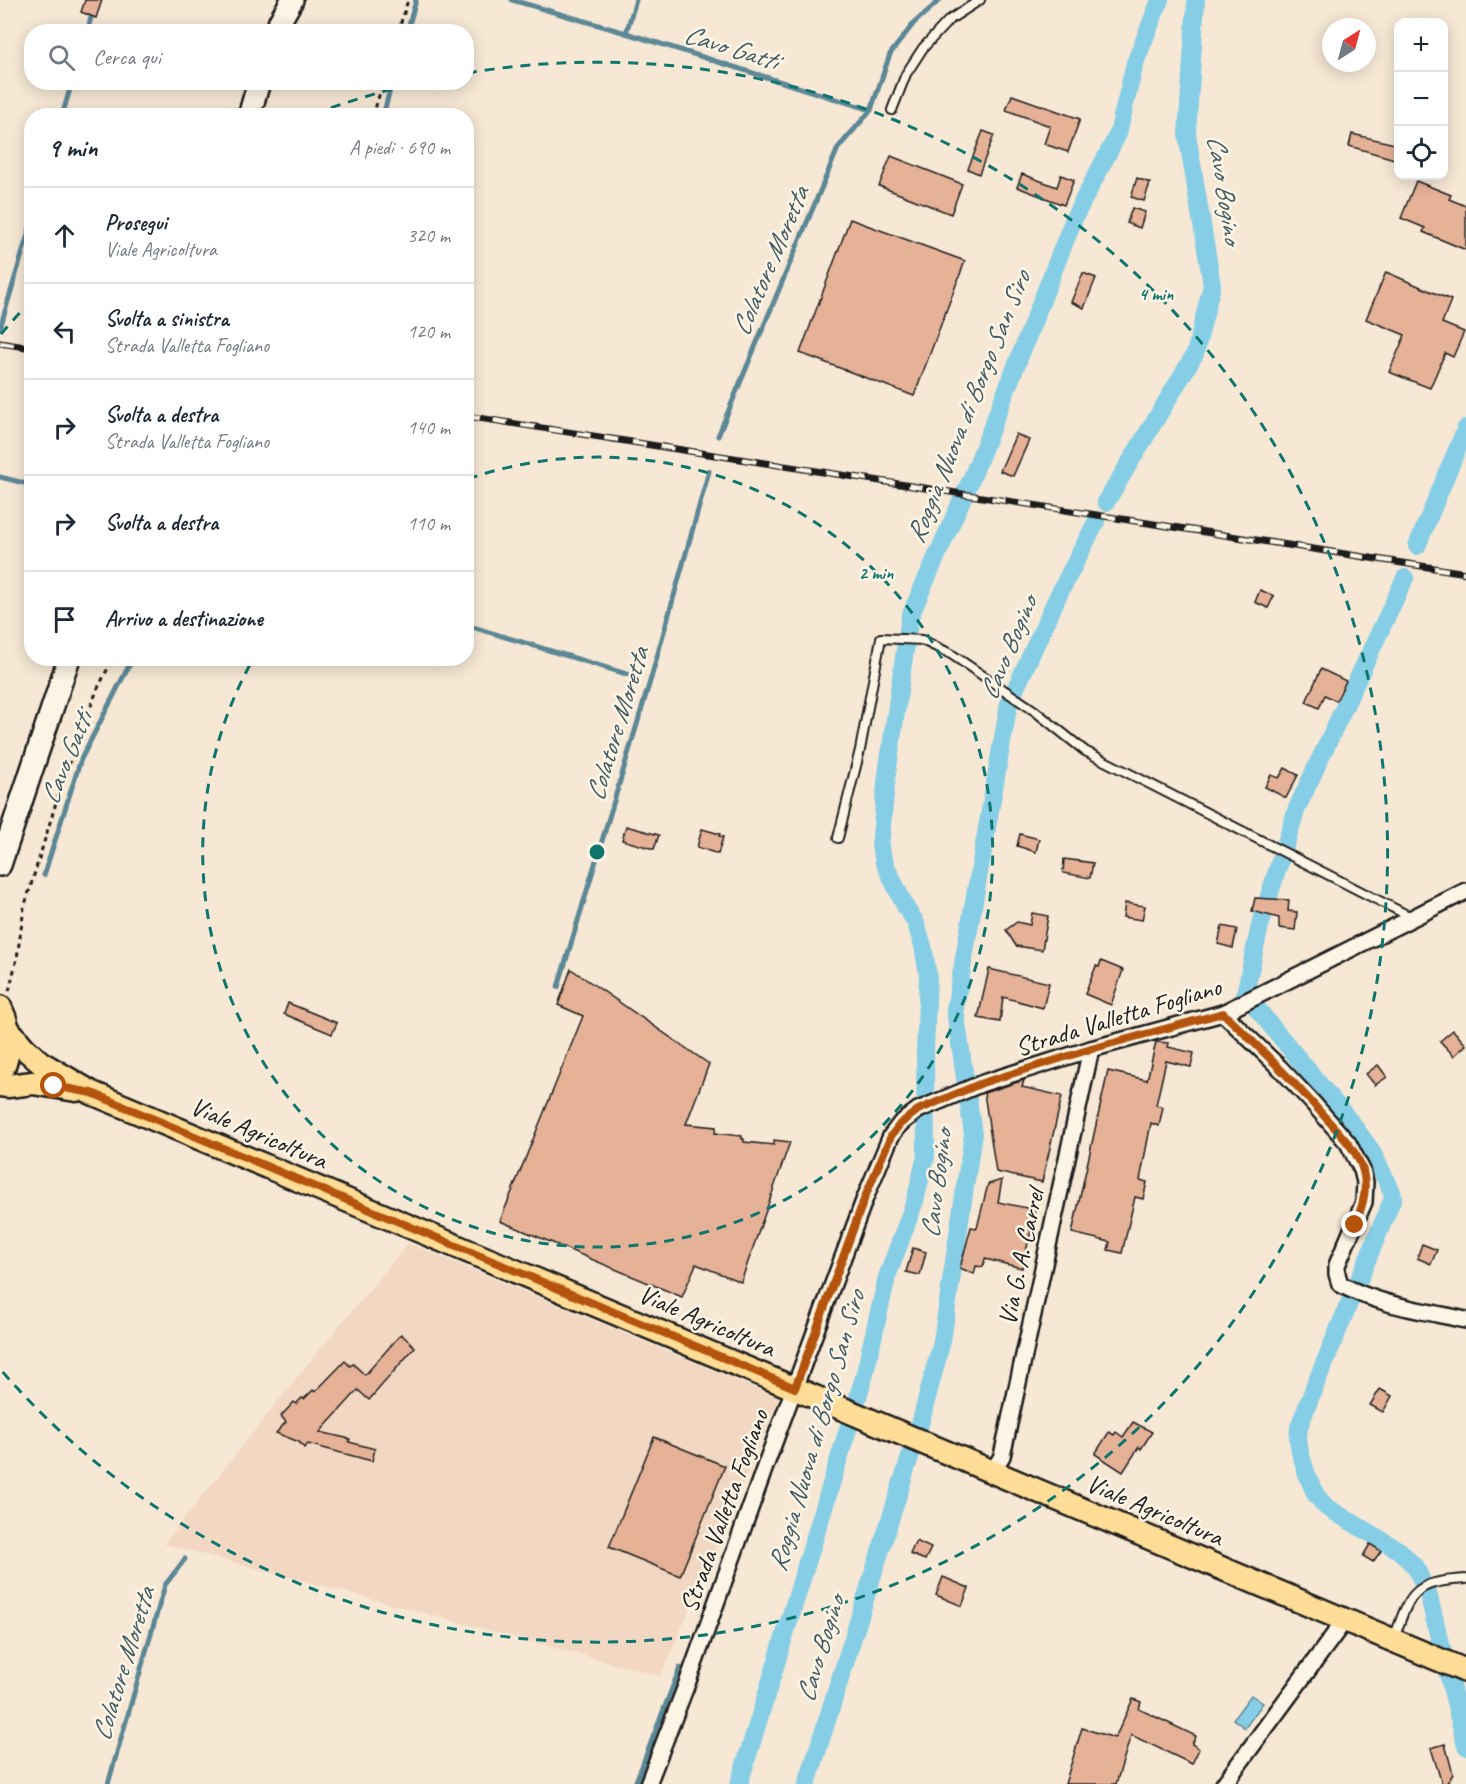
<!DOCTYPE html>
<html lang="it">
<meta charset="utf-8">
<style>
:root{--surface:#fff;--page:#f2f2f3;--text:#1f2937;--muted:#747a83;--line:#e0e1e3}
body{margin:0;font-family:Caveat,sans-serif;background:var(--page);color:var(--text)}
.controls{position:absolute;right:18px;top:18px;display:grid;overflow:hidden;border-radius:12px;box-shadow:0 3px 15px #0003}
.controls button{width:54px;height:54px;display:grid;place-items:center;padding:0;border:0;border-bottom:2px solid var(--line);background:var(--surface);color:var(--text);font:30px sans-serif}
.compass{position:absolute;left:1322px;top:18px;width:54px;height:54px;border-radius:50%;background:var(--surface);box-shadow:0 3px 15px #0003;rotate:36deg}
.stop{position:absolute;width:18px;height:18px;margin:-14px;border:4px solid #b45309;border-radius:50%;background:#fff}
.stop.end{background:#b45309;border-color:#fff;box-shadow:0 2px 6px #0008}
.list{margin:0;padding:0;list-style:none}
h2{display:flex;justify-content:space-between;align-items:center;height:78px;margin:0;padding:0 24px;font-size:26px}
h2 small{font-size:20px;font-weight:400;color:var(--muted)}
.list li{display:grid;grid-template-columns:39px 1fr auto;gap:18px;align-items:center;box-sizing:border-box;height:96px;padding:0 24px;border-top:2px solid var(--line)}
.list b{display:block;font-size:22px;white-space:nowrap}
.list p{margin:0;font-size:20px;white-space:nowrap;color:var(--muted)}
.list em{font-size:20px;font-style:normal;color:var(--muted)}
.icon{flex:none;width:33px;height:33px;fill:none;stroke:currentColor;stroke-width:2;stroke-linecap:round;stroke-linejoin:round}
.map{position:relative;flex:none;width:1466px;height:1784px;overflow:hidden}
.search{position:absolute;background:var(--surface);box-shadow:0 3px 15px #0003;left:24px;top:24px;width:450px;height:66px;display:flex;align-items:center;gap:15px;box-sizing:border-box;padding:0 21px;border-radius:24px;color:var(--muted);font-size:22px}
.panel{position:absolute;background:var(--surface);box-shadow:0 3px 15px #0003;left:24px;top:108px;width:450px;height:558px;border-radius:24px}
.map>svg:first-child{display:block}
.built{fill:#f2d8c2}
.water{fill:#86cee6;stroke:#5c8795;stroke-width:1.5}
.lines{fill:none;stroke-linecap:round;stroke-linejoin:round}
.stream{stroke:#5c8795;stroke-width:5}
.canal{stroke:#86cee6;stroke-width:18}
.building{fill:#e5b297;stroke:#1c1c1c;stroke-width:1.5}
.lane-casing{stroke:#1c1c1c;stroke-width:12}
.street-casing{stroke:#1c1c1c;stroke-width:20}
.secondary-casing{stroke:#1c1c1c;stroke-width:26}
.primary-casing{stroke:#1c1c1c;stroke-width:27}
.path{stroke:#1c1c1c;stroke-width:3;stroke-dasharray:4.5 4.5;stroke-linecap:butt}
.lane{stroke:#fcf5e5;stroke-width:8}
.street{stroke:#fcf5e5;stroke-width:15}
.secondary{stroke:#fcf5e5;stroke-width:21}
.primary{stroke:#ffdd96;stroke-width:22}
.rail-casing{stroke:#1c1c1c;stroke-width:7}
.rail{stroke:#fcf5e5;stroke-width:4.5;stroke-dasharray:14;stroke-linecap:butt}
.route{stroke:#b45309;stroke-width:8}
.ring{fill:none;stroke:#0f766e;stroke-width:3;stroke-dasharray:10 8}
.labels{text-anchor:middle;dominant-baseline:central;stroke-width:5;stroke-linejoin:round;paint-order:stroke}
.street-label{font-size:26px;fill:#1c1c1c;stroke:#fcf5e5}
.water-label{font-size:27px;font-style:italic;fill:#415a63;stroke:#fcf5e5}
.centre{fill:#0f766e;stroke:#fcf5e5;stroke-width:3}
.ring-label{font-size:18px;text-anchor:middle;font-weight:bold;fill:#0f766e;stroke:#fcf5e5;stroke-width:5;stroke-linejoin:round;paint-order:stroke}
</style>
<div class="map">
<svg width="1466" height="1784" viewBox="0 0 1466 1784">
<rect width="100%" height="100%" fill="#f7e8d5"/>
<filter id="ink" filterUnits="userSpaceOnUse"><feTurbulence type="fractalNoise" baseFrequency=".0167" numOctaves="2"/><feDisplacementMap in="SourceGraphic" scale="12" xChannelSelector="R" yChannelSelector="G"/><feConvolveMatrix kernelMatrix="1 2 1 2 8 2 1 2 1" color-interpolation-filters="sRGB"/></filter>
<g filter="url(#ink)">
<polygon class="built" points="408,1243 779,1398 661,1676 164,1544 303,1370"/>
<polygon class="water" points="1251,1695 1263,1703 1245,1728 1233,1719"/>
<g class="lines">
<g class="stream">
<polyline points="512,0 626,33 871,110"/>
<polyline points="87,32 96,0"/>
<polyline points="407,32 416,0"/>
<polyline points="626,33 636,0"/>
<polyline points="62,116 72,82"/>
<polyline points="383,116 392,82"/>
<polyline points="0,328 32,221"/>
<polyline points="718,436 838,148 871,110 890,54 914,23 940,0"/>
<polyline points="0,477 32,485"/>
<polyline points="466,625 633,676"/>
<polyline points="44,875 81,759 133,658"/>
<polyline points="558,987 651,678 709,471"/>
<polyline points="108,1784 165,1585 185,1559"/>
<polyline points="635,1784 680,1668"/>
</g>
<g class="canal">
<polyline points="1106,502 1195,354 1212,285 1187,134 1196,0"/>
<polyline points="1417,546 1466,428"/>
<polyline points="1405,578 1297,808 1261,921 1245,994 1353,1125 1371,1150 1392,1192 1393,1198 1316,1383 1299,1427 1298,1439 1300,1452 1307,1475 1316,1495 1326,1507 1400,1551 1416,1568 1429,1597 1466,1746"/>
<polyline points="739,1784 864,1377 887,1277 915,1201 926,1156 925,1052 928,975 923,946 915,921 906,908 884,862 880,846 887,774 910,616 973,475 1075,216 1118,134 1135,63 1160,0"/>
<polyline points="807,1784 919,1428 942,1341 973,1134 955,1009 1009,703 1057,598 1096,522"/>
</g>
</g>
<g class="building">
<polygon points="85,0 102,0 96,18 81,12"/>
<polygon points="1012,95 1080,119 1068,152 1044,144 1050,126 1006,110"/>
<polygon points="983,131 994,135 979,174 968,169"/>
<polygon points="1352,134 1395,144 1395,146 1398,147 1398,160 1349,146"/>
<polygon points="891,156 962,184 951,214 879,186"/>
<polygon points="1022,174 1057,187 1061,175 1074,180 1064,205 1017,187"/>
<polygon points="1137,178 1150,183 1144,201 1131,197"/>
<polygon points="1416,181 1451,195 1449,199 1466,206 1466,250 1423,232 1425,228 1401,218"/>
<polygon points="1132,208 1145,212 1140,228 1127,223"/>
<polygon points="850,219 965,261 914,396 800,353"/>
<polygon points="1386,272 1451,300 1442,323 1464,332 1453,357 1445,353 1430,388 1389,372 1405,335 1366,319"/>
<polygon points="1083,273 1096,278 1084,308 1071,302"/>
<polygon points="1016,434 1029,440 1013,476 1000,471"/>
<polygon points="1260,590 1274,596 1268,608 1255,602"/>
<polygon points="1321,669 1346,681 1336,701 1325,695 1319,708 1306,702"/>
<polygon points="1285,768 1298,775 1286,798 1265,787 1271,775 1279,778"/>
<polygon points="626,826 659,835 654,849 622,840"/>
<polygon points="702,829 720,834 719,836 723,837 718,854 697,847"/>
<polygon points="1020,834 1039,839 1036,852 1017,846"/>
<polygon points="1064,859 1093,863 1090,878 1063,873"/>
<polygon points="1255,898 1289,900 1288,911 1297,912 1295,930 1279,928 1279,918 1252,911"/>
<polygon points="1125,903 1145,906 1142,920 1123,917"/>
<polygon points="1032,913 1048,916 1042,950 1016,946 1006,930 1017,922 1030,925"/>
<polygon points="1222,926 1237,929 1233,948 1218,944"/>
<polygon points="1101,961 1123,970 1111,1005 1085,994 1096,966 1099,967"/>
<polygon points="571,969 709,1064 686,1124 716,1127 715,1133 742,1136 742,1139 744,1139 744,1142 774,1145 774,1140 790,1142 741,1282 696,1264 682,1297 500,1221 583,1016 558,1005"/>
<polygon points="989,969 1049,983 1043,1008 1003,997 1000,1022 978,1018"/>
<polygon points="288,1003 337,1023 332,1034 284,1014"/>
<polygon points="1453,1030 1466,1045 1454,1056 1440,1041"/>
<polygon points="1156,1042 1169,1043 1168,1047 1194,1053 1191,1067 1166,1061 1156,1105 1163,1107 1159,1126 1151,1123 1140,1180 1147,1182 1143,1199 1135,1197 1122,1253 1108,1250 1110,1242 1072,1233 1108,1071 1147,1080"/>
<polygon points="1378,1065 1387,1077 1375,1085 1366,1074"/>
<polygon points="1024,1080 1022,1087 1062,1096 1042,1182 996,1172 984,1093"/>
<polygon points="1002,1180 998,1202 1036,1210 1022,1268 985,1259 983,1267 976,1266 974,1274 960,1268 971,1227 977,1228 988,1184"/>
<polygon points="1422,1244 1437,1250 1431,1264 1417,1258"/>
<polygon points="913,1248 926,1252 920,1275 906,1272"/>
<polygon points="401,1334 415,1347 369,1400 358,1390 320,1432 350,1439 349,1442 375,1449 372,1461 308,1444 304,1448 299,1442 276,1433 286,1422 281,1416 294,1402 296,1404 302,1398 304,1399 313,1390 315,1392 345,1361 350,1366 353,1364 365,1375"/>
<polygon points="1380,1389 1392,1396 1383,1412 1370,1405"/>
<polygon points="1133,1422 1152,1432 1141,1449 1139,1447 1123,1472 1095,1454 1109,1432 1114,1435 1116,1432 1123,1437"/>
<polygon points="654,1437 725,1466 680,1576 609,1547"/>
<polygon points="916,1541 931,1548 925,1560 910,1554"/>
<polygon points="1370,1544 1381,1551 1373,1562 1363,1556"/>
<polygon points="943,1577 969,1588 962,1606 936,1595"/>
<polygon points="1133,1699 1141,1702 1139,1709 1196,1736 1192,1744 1199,1749 1192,1764 1131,1735 1116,1784 1065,1784 1082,1728 1115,1738"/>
<polygon points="1445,1744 1453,1774 1446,1784 1442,1784 1431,1748"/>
</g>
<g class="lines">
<g class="lane-casing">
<g id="lane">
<polyline points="892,110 906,74 923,48 949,20 980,0"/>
<polyline points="838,838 860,750 881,638 922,640 951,654 1035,711 1085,751 1413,918"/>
<path d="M1394 1639C1410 1592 1413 1582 1466 1579"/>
</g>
</g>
<g class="street-casing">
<g id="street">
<path d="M1223 1013 1280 1068 1312 1102 1348 1143 1362 1170 1365 1182 1364 1202 1337 1265V1274L1340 1284C1378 1305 1425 1311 1466 1320"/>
<polyline points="992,1473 1002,1456 1091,1049"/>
<polyline points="648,1784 688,1681 766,1464 865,1198 891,1136 900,1124 918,1110 983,1083 1091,1049 1223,1013 1466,891"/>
<polyline points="1224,1784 1345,1620"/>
</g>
</g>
<g class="secondary-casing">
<g id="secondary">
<polyline points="276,32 280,21 292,0"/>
<polyline points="249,116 259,82"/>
<polyline points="0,865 69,658"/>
</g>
</g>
<g class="primary-casing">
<g id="primary">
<path d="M0 1007C11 1029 12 1052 0 1074"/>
<polyline points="8,1029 24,1048 41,1063 92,1093 1466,1671"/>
<polyline points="0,1085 8,1086 33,1083 76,1090"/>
</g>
</g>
<g class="path">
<polyline points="398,32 408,0"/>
<polyline points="373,116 383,82"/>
<polyline points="9,991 17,958 24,908 61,786 97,690 113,658"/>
</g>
<use href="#lane" class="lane"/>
<use href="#street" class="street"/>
<use href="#secondary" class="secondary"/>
<use href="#primary" class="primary"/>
<g class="rail-casing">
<g id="rail">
<polyline points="0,343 32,348"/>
<polyline points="466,416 1466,573"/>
</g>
</g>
<use href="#rail" class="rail"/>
</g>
</g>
<g class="lines" filter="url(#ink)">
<path class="route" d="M54 1086 92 1093 795 1388 865 1197 891 1136 900 1124 918 1110 982 1083 1091 1049 1223 1013C1258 1046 1292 1079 1323 1115 1338 1132 1357 1149 1363 1171 1368 1191 1362 1207 1355 1225"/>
</g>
<g class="ring">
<path d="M468 479A395 395 0 1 1 252 661"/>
<path d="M1 334A790 790 0 0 1 29 303M314 114A790 790 0 0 1 413 84M467 73A790 790 0 1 1 1 1370"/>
</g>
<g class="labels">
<g class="street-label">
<text transform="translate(1118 1017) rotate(-17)">Strada Valletta Fogliano</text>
<text transform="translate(259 1133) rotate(23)">Viale Agricoltura</text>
<text transform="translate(1021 1257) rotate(-78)">Via G. A. Carrel</text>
<text transform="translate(707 1321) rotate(23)">Viale Agricoltura</text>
<text transform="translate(1155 1510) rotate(23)">Viale Agricoltura</text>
<text transform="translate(724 1511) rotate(-70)">Strada Valletta Fogliano</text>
</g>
<g class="water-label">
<text transform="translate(731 47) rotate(17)">Cavo Gatti</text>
<text transform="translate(1225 189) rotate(81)">Cavo Bogino</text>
<text transform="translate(770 261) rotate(-67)">Colatore Moretta</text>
<text transform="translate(968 407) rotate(-68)">Roggia Nuova di Borgo San Siro</text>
<text transform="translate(1008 648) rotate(-67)">Cavo Bogino</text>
<text transform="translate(617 724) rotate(-73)">Colatore Moretta</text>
<text transform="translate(66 758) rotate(-68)">Cavo Gatti</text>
<text transform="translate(936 1184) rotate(-83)">Cavo Bogino</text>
<text transform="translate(816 1431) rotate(-74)">Roggia Nuova di Borgo San Siro</text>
<text transform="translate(820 1649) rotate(-73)">Cavo Bogino</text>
<text transform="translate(123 1664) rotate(-73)">Colatore Moretta</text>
</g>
</g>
<circle cx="597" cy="852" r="9" class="centre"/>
<g class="ring-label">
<text x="1156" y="300">4 min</text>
<text x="876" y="579">2 min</text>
</g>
</svg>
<div class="controls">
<button>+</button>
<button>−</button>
<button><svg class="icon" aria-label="locate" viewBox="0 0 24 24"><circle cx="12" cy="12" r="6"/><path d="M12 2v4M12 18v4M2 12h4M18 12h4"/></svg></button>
</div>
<svg class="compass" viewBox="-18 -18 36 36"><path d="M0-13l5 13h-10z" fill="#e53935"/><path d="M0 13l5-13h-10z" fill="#747a83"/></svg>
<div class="stop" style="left:54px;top:1086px"></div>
<div class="stop end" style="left:1355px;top:1225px"></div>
<div class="search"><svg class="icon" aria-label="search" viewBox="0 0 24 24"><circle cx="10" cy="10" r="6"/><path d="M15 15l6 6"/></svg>Cerca qui</div>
<section class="panel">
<h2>9 min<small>A piedi · 690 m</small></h2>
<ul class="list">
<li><svg class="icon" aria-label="ahead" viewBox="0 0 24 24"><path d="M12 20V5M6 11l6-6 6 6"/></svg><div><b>Prosegui</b><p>Viale Agricoltura</p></div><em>320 m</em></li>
<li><svg class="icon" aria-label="left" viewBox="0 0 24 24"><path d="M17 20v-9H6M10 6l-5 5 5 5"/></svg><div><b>Svolta a sinistra</b><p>Strada Valletta Fogliano</p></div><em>120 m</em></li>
<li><svg class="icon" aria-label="right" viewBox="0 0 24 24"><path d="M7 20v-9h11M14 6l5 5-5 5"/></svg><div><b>Svolta a destra</b><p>Strada Valletta Fogliano</p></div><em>140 m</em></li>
<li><svg class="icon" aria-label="right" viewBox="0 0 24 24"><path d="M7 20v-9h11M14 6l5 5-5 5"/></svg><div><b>Svolta a destra</b></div><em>110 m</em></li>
<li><svg class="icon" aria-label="arrive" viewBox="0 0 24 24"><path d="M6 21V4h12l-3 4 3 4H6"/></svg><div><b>Arrivo a destinazione</b></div></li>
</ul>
</section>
</div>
